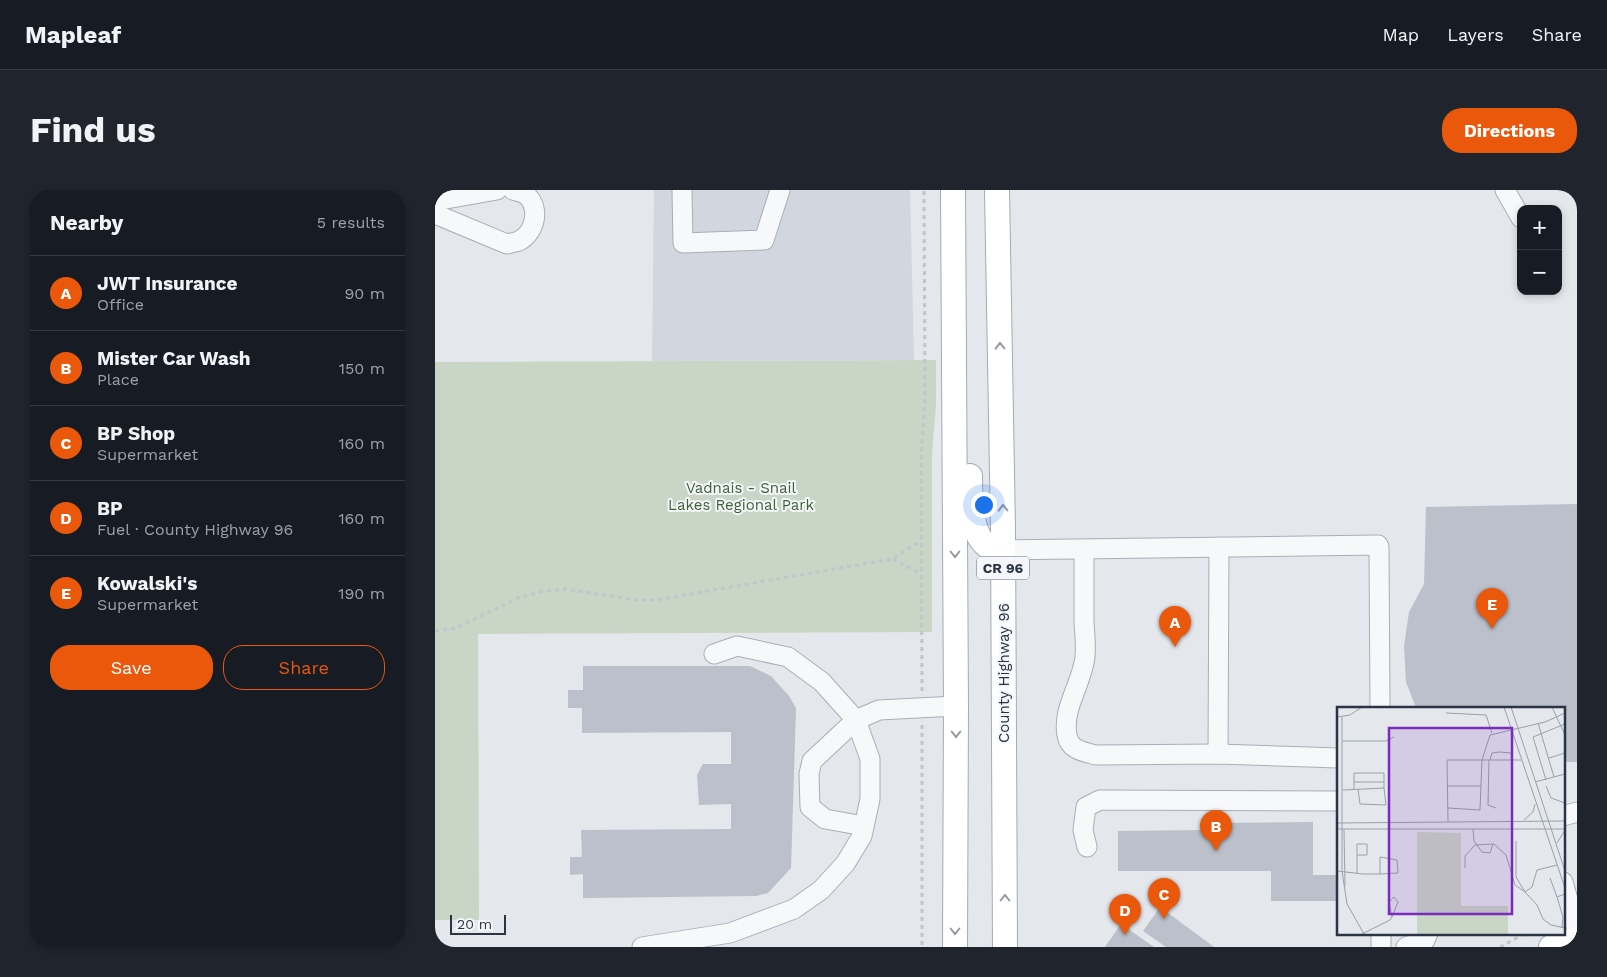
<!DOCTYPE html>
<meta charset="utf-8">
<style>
:root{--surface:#171b24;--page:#20242c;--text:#f1f3f6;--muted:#9ea1a6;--line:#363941;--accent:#ea580c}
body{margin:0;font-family:"Work Sans",sans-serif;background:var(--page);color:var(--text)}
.controls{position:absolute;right:15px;top:15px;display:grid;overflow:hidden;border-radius:10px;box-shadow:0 2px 8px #0003}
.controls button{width:45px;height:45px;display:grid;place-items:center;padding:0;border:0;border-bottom:1px solid var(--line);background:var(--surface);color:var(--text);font:25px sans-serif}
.scale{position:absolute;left:15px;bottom:12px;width:56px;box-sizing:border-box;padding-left:5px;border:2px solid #2b3445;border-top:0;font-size:14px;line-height:18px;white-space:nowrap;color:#2b3445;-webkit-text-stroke:4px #f4f6f9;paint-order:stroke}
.you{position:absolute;left:548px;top:314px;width:18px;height:18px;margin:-12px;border:4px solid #fff;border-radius:50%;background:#1a73e8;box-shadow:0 0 0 8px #1a73e833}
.badge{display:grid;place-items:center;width:32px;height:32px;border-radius:50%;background:var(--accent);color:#fff;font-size:16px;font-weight:700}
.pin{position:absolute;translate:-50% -41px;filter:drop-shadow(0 1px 2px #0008)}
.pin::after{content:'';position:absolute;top:26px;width:18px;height:15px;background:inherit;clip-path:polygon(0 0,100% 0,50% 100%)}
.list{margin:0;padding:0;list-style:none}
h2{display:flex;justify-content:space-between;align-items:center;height:65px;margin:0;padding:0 20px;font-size:21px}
h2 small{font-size:16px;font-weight:400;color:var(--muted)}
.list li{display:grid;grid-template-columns:32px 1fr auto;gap:15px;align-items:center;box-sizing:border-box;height:75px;padding:0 20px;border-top:1px solid var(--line)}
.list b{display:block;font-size:19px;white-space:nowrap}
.list p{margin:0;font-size:16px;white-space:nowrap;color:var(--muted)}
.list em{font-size:16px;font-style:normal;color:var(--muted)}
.actions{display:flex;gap:10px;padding:15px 20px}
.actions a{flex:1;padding:11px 0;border:1px solid var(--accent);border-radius:20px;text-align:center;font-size:18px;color:var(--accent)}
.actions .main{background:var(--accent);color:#fff}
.map{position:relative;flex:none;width:1142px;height:757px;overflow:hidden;border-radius:20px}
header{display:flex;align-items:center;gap:30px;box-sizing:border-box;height:70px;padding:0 25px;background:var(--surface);border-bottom:1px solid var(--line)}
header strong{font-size:24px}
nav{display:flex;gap:28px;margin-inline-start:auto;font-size:18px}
.intro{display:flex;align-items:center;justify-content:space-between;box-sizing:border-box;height:120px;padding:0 30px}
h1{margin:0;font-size:35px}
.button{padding:12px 22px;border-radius:20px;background:var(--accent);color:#fff;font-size:18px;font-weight:700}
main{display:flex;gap:30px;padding:0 30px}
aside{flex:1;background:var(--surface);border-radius:20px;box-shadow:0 2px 8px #0003}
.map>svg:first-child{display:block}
.built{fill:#d2d6de}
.green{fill:#c9d6c5}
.building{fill:#bbc0ca}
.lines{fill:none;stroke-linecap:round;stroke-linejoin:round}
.minor-casing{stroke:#a9aeb7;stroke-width:21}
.major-casing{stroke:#a3abb8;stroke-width:26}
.path{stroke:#c2c5cb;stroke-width:3;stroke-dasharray:4 4;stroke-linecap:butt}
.minor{stroke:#f7f8fa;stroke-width:19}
.major{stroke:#fff;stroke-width:24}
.oneway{stroke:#959aa2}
.labels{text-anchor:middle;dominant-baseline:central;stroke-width:4;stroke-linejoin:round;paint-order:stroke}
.shield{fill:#f4f6f9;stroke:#676e7b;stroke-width:1}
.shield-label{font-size:14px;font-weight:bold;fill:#2b3445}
.park-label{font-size:15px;fill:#3f6138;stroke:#f4f6f9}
.street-label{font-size:15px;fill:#2b3445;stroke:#f4f6f9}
.inset-road{fill:none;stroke:#9a9fa9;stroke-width:1}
.view{fill:#7b2cbf;fill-opacity:0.15;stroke:#7b2cbf;stroke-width:2.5}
.inset-edge{fill:none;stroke:#2b3445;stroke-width:2.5}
</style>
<header>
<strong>Mapleaf</strong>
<nav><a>Map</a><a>Layers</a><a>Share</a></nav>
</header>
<div class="intro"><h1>Find us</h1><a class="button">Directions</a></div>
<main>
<aside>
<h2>Nearby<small>5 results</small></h2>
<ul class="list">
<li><span class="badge">A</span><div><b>JWT Insurance</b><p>Office</p></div><em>90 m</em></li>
<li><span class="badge">B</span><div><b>Mister Car Wash</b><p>Place</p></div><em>150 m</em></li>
<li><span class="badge">C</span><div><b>BP Shop</b><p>Supermarket</p></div><em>160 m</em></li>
<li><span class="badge">D</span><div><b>BP</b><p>Fuel · County Highway 96</p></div><em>160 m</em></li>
<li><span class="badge">E</span><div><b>Kowalski's</b><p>Supermarket</p></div><em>190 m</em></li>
</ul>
<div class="actions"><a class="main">Save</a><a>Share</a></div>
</aside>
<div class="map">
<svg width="1142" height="757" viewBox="0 0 1142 757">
<rect width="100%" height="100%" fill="#e4e7ec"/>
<polygon class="built" points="219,0 475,0 479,170 217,171"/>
<polygon class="green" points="501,170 501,214 497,265 497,442 43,444 44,730 0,730 0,172"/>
<g class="building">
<polygon points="1142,314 1142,572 1128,572 1128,518 981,518 971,492 969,456 974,422 989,394 991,317"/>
<polygon points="148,476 315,476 336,486 354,506 361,518 356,678 333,703 321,706 148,708 148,684 135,685 135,667 147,667 146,640 296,639 296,614 264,615 262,585 268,574 296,574 296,542 147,543 147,518 133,518 133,500 148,500"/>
<polygon points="878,632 878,685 903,685 903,711 836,711 836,681 683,681 683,641 773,640 773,633"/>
<polygon points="725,717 779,757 731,757 708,741"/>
<polygon points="686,734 719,757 670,757"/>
</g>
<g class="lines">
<g class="minor-casing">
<g id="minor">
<polyline points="247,0 248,53 329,50 345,0"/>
<polyline points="1070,0 1086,28"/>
<polyline points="0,11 62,0"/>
<path d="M0 24 72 54C76 53 81 52 84 51 101 42 106 16 90 4 87 2 82 1 78 0"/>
<polyline points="568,360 943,355 944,357 945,518"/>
<path d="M649 360C649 384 649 408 649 433 650 444 651 456 650 467 647 494 627 518 632 545 634 560 649 562 661 565L783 564 903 568"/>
<polyline points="783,564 784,357"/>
<polyline points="1128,626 1142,622"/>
<polyline points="429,636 390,629 375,617 374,584 377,571 421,530 444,520 521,516"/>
<polyline points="652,657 648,640 651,617 665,610 903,611"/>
<polyline points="1128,692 1142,741"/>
<polyline points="946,743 946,757"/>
<polyline points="207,757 295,743 359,719 386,700 410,674 427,646 435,609 435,569 421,530 387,492 353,467 302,456 279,464"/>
<polyline points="971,757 990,750 993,743"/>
</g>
</g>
<g class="major-casing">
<g id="major">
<polyline points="518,0 521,516 520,757"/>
<polyline points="562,0 568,340 570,757"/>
<path d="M535 286C535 305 535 341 550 354 555 359 562 359 568 360"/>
<polyline points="1116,757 1142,749"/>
</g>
</g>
<g class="path">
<polyline points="458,369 486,384"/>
<polyline points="0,441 21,438 83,408 109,401 130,399 201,410 221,410 457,369 486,351"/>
<polyline points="487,501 486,270 490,207 489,0"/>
<polyline points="487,535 487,757"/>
<polyline points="1065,757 1091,743"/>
</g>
<use href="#minor" class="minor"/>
<use href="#major" class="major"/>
</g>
<defs><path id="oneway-chevron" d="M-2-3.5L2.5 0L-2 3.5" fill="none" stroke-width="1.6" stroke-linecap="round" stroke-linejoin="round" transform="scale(1.25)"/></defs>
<g class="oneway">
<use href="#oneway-chevron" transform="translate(565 156) rotate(-91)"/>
<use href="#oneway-chevron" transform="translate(568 318) rotate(-91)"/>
<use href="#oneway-chevron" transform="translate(520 364) rotate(90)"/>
<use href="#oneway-chevron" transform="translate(521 544) rotate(90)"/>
<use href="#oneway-chevron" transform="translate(570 708) rotate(-90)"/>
<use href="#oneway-chevron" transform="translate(520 741) rotate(90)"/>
</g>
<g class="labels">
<rect class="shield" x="542" y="366.5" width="52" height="23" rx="4"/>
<g class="shield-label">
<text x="568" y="378">CR 96</text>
</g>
<g class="park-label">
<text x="306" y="298">Vadnais - Snail<tspan x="306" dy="17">Lakes Regional Park</tspan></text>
</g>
<g class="street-label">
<text transform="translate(569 483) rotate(-90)">County Highway 96</text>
</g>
</g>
<g transform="translate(902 517)">
<rect width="228" height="228" fill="#e4e7ec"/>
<path d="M80 125 124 126V199H171V227H80Z" fill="#c9d6c5"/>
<path class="inset-road" d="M167 0 228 181M174 0 228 164M215 0 228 28M109 6 149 8 155 26M0 10 13 8 25 0M5 10V164L10 197 27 227M201 16 217 70M6 34H49L57 30M212 51 228 46M152 53 151 98 159 101M153 53 155 46 162 45 174 46 176 53M209 73 196 30 228 17M17 75H47M198 75 228 67M110 79H144M209 79 214 91 228 96M21 82 23 97 49 98 47 81M6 83 47 81V66H17V82M111 101 143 103 145 53 153 28 208 15 228 6M187 113 196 105 198 97M111 114 110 53H184M0 116 228 114M0 122H228M136 122 137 134 145 145 153 146 156 137M7 123 8 179M179 134V170L188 185 200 198 206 212 214 218 228 221M220 136 228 123M20 148H30V137H20V166M52 150V166M128 161V149L138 138 157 137 169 148 178 178 188 185 195 180 200 163 220 158M0 164 26 167H43L61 166 60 153 43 150V167M213 171 220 190M225 221 226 210 220 190 228 187M25 227 53 213 55 210 61 195 57 190 52 195 55 210"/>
<path class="view" d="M52 21H175V207H52Z"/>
<rect width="228" height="228" class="inset-edge"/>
</g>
</svg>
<div class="controls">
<button>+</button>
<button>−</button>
</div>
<div class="scale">20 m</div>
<div class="you"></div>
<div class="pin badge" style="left:740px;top:457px">A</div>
<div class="pin badge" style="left:781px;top:661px">B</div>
<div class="pin badge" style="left:729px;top:729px">C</div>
<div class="pin badge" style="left:690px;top:745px">D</div>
<div class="pin badge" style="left:1057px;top:439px">E</div>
</div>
</main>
